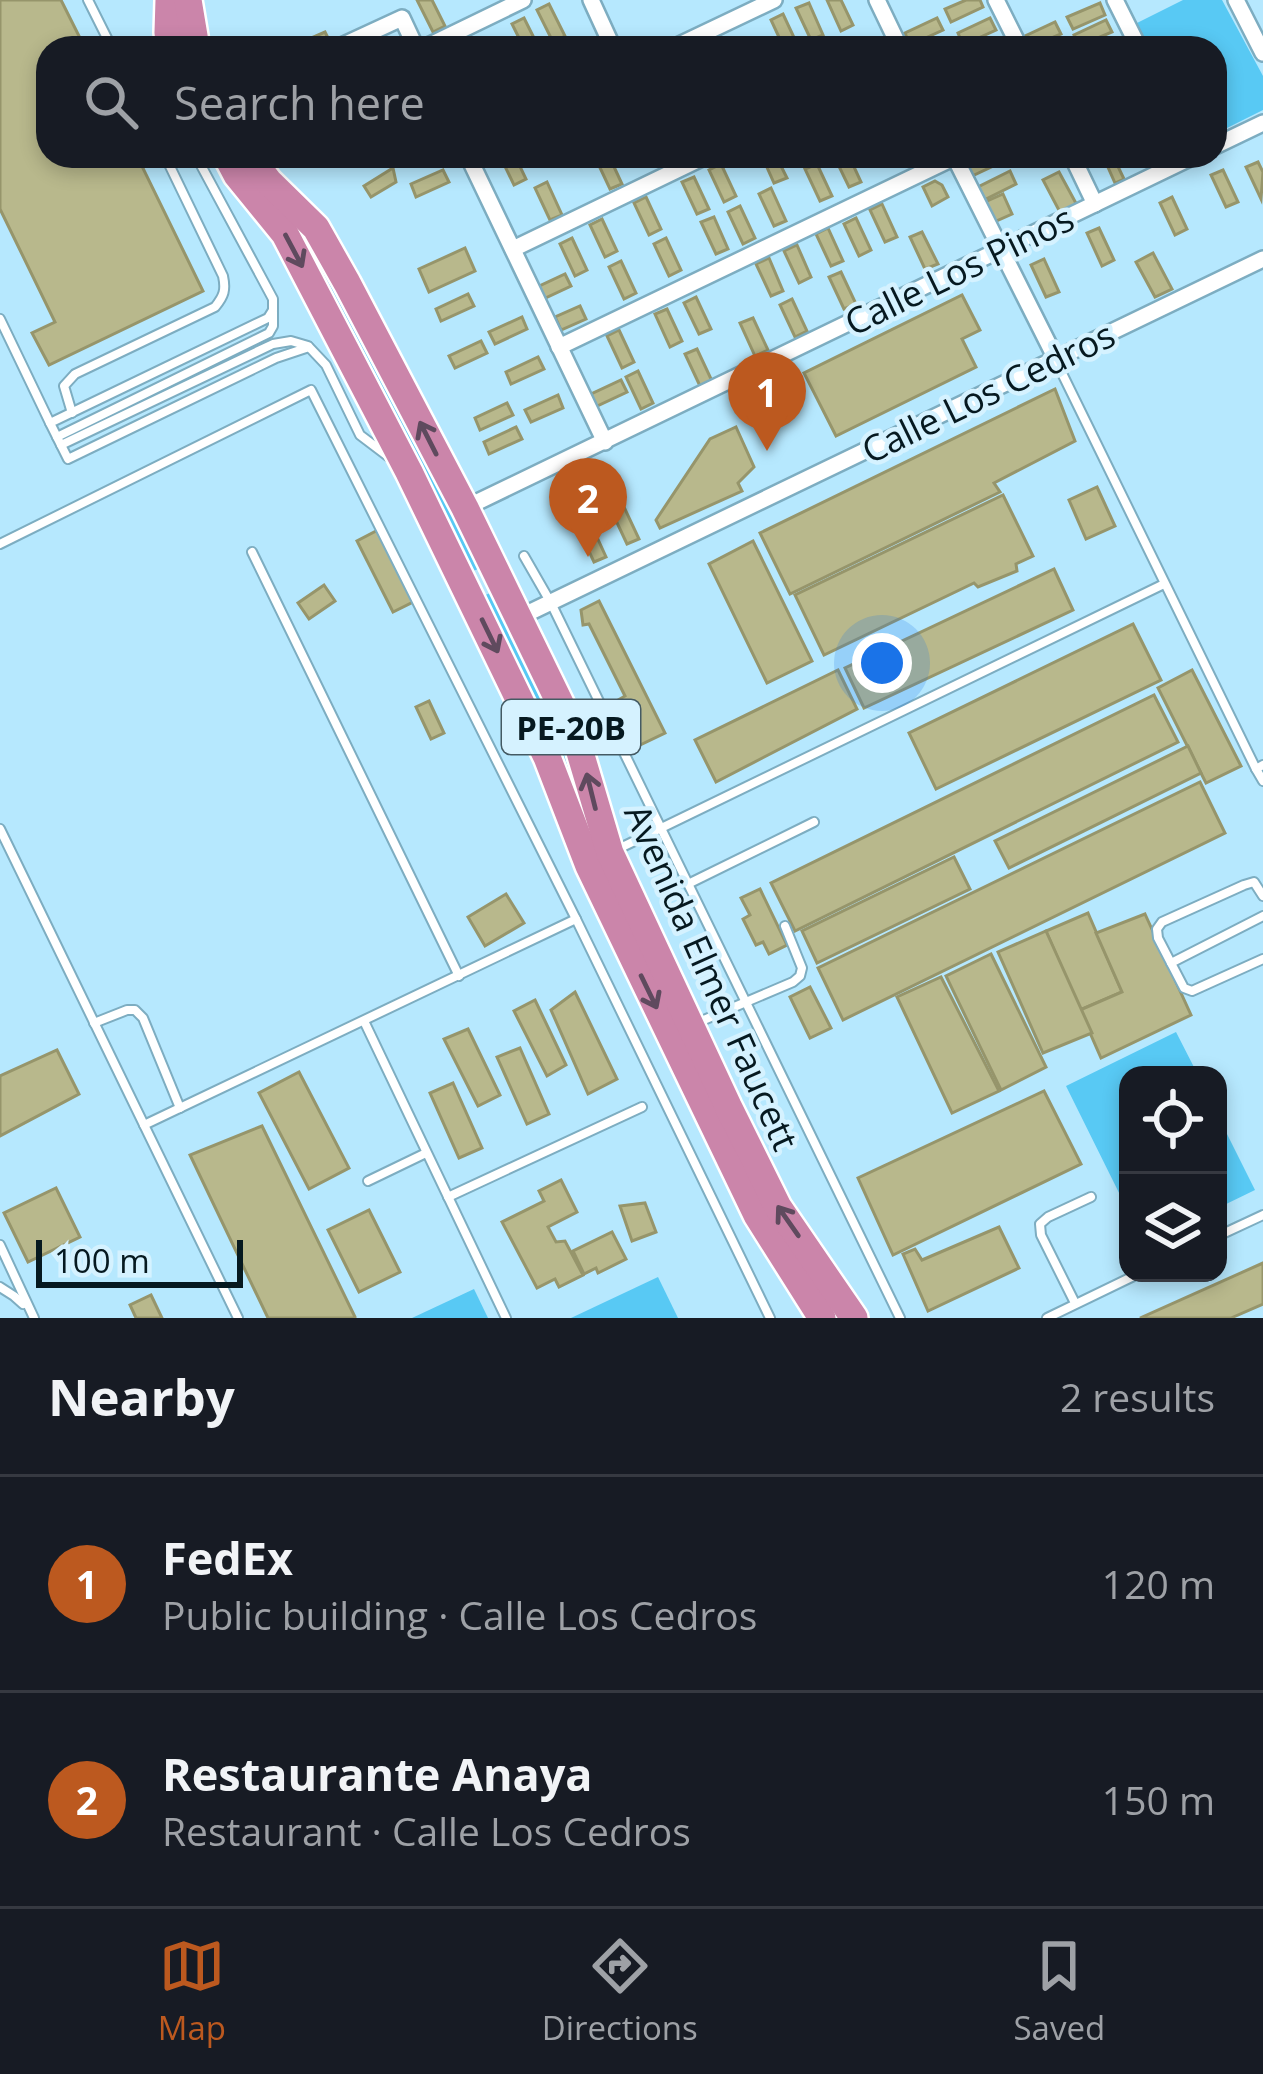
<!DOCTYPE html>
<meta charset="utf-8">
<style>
:root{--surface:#171b24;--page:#242831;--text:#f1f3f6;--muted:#9ea1a6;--line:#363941;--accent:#bc591f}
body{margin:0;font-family:"Open Sans",sans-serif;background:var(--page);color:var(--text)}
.controls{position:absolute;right:36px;bottom:36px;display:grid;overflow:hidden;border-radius:24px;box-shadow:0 6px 18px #0003}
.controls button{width:108px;height:108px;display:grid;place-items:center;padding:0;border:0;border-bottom:3px solid var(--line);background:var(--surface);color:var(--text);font:60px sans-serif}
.scale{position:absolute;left:36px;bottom:30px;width:207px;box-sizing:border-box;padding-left:12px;border:6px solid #061920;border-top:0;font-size:33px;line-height:42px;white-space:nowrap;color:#061920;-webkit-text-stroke:9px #d5f2ff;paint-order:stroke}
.you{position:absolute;left:882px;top:663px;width:42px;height:42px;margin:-30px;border:9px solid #fff;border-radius:50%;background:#1a73e8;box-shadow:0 0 0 18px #1a73e833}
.badge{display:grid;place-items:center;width:78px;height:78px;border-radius:50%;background:var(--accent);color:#fff;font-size:39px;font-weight:700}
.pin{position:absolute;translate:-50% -99px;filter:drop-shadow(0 3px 6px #0008)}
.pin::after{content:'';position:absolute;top:63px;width:42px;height:36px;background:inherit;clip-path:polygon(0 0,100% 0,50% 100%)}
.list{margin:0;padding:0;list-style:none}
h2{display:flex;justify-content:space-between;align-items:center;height:156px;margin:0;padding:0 48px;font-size:51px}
h2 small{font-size:39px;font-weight:400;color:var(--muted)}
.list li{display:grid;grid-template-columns:78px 1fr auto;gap:36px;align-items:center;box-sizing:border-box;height:216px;padding:0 48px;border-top:3px solid var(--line)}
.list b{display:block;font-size:45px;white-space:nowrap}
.list p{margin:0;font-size:39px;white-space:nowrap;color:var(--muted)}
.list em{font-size:39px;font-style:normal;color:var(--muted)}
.icon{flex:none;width:66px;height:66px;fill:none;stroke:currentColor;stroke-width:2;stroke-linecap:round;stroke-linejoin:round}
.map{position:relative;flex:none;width:1263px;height:1318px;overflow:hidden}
.search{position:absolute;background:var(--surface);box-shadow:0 6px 18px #0003;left:36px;right:36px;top:36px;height:132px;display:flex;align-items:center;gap:30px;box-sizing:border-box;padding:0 42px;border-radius:36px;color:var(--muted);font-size:45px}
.sheet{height:588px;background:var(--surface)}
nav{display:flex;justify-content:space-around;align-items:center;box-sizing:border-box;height:168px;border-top:3px solid var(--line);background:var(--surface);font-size:33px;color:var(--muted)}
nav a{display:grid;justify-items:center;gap:6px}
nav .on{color:var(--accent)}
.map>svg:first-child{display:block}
.green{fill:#58c9f4}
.building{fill:#b8b88c;stroke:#96956b;stroke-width:3}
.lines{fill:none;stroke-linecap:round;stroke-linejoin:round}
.lane-casing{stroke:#7dadc1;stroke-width:12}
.street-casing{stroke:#7dadc1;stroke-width:20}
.highway-casing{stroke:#fff;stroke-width:32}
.lane{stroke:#fff;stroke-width:8}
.street{stroke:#fff;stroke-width:15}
.highway{stroke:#cb85aa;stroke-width:27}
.oneway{stroke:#5f4a5e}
.labels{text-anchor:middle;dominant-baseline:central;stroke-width:9;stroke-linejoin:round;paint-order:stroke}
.shield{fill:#d5f2ff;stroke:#445a63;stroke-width:3}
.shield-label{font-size:33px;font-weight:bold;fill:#061920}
.street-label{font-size:36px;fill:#061920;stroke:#d5f2ff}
</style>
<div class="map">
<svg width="1263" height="1318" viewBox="0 0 1263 1318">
<rect width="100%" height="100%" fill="#b6e8fe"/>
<g class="green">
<polygon points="1183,0 1222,0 1263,76 1263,110 1215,134 1215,48 1147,48 1135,24"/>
<polygon points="288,219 313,245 485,566 471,572"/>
<path d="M495 591C524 651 570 721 570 787L483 596Z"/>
<polygon points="1176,1032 1198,1075 1128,1075 1128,1211 1066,1086"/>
<polygon points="1218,1116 1255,1190 1218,1208"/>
<polygon points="658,1277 678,1318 571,1318"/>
<polygon points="474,1289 488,1318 412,1318"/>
</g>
<g class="building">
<polygon points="0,0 61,0 85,48 48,48 48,156 137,156 203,291 49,365 32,333 55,322 0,209"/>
<polygon points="417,0 432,0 445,26 433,32"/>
<polygon points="827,0 841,0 853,25 841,31"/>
<polygon points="966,0 980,0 983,7 951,22 945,9"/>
<polygon points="809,3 823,35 811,40 796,8"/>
<polygon points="1100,3 1105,15 1073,29 1067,17"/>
<polygon points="549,4 565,36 553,42 537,10"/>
<polygon points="783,14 798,46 794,48 784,48 771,20"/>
<polygon points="524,18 539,48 524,48 512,24"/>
<polygon points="937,18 943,30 910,45 905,33"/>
<polygon points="990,18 996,30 963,45 958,33"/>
<polygon points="1106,20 1112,32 1079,46 1074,35"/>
<polygon points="1055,22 1061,34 1028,48 1023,37"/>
<polygon points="325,32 330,42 316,48 305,48 302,42"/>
<polygon points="500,156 515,156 526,179 514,185"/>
<polygon points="609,156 622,184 610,189 595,157"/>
<polygon points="762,156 776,156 787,178 774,183"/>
<polygon points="834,156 849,156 861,182 849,187"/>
<polygon points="984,156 1002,156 1004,161 972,176 966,164"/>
<polygon points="1103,156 1113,156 1124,179 1115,183"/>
<polygon points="1258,162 1263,172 1261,199 1246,167"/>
<polygon points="721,164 736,196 724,202 709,170"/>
<polygon points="817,164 832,196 820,201 805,169"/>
<polygon points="393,168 396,182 371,197 364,186"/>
<polygon points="443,170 449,182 416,197 411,184"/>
<polygon points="1223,170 1238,202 1226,207 1211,175"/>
<polygon points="1010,171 1016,184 984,200 978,187"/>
<polygon points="1059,172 1078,207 1062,216 1043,180"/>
<polygon points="694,177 709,209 697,214 682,182"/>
<polygon points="935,181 942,185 948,197 932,206 923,187"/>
<polygon points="547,182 562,215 550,220 535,188"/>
<polygon points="771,188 786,221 774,226 759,194"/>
<polygon points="1003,194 1012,214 994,222 985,202"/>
<polygon points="646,197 661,229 649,235 634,203"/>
<polygon points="1172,197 1187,229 1175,235 1160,203"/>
<polygon points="882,204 897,237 885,242 870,210"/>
<polygon points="740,206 755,238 743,244 728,212"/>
<polygon points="714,217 728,249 716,254 701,222"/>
<polygon points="856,218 871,250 859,256 844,224"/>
<polygon points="602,219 617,251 605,257 590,225"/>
<polygon points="828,228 843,261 831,266 816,234"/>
<polygon points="1099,228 1114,260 1102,266 1087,233"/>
<polygon points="922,232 938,264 925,269 910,237"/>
<polygon points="572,238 587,270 575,276 560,244"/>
<polygon points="666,238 681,270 669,276 654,244"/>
<polygon points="797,245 811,277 799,283 784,251"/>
<polygon points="465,248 475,271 429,292 419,269"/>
<polygon points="1153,253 1172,289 1155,297 1136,262"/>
<polygon points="769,258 783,291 771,296 756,264"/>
<polygon points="1044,259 1059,292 1046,297 1031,265"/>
<polygon points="621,261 636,293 624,299 609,267"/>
<polygon points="841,272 856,304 844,309 829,277"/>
<polygon points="565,274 571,286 539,301 533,289"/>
<polygon points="468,294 474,306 441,321 436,309"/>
<polygon points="962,295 980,330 962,339 976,367 836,436 804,373"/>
<polygon points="696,297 711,329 699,334 684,303"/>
<polygon points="792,299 807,331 795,337 780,305"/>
<polygon points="580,306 586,319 561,330 555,317"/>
<polygon points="667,309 682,341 670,347 655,314"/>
<polygon points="522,317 527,329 495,344 489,332"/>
<polygon points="753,318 768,350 755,356 740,323"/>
<polygon points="619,330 634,362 622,368 607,336"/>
<polygon points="481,341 487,353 455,368 449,356"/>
<polygon points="697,349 712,381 700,386 685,354"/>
<polygon points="538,357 544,369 511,384 506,372"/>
<polygon points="638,371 653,403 641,409 626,377"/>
<polygon points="621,380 627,392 595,407 589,395"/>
<polygon points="1055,389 1075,441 994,483 1000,492 790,594 760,533"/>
<polygon points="558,395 563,408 531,422 525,410"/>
<polygon points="507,403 513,415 480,430 475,418"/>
<polygon points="516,427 522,439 489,454 484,442"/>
<polygon points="736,427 754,467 738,483 742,491 660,528 656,520 710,439"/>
<polygon points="565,484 580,516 568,521 553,489"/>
<polygon points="1097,487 1115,526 1086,539 1069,500"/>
<polygon points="1003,495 1033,556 1016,564 1017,571 978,587 974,583 824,655 795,595"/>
<polygon points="624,507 639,539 627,544 612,512"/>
<polygon points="591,524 606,557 594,562 579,530"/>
<polygon points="378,530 415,601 393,612 357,541"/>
<polygon points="753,541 812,661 767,683 709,564"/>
<polygon points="1054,569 1073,610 864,708 845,668"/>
<polygon points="324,585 335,601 309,619 298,603"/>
<polygon points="599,601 665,733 640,745 618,700 625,696 589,624 583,625 581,610"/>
<polygon points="1133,624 1161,680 936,789 909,733"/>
<polygon points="838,670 857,709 716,782 695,740"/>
<polygon points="1192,670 1241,766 1206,783 1158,688"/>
<polygon points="1154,695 1178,742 795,931 771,883"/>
<polygon points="429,701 444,733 431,739 416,707"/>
<polygon points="1188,746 1201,773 1009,868 995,841"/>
<polygon points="1200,782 1225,833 843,1020 818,968"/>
<polygon points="954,857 970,889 817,963 802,931"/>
<polygon points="760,889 787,945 769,954 763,942 756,945 743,919 750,915 741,898"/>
<polygon points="506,894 524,923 485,946 468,917"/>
<polygon points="1088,913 1122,992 1080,1010 1046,931"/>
<polygon points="1145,914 1191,1015 1101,1058 1080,1010 1122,992 1096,933"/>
<polygon points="1046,931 1092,1033 1043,1053 998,952"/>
<polygon points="991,954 1046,1067 1001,1090 946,976"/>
<polygon points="941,977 999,1091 952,1113 897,997"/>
<polygon points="810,987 831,1028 810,1038 790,997"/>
<polygon points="575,992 617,1079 588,1094 551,1010"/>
<polygon points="535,1000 566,1065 547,1076 514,1011"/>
<polygon points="468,1029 500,1095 478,1106 444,1039"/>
<polygon points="520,1048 549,1114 527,1124 497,1057"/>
<polygon points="57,1050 79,1094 0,1136 0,1076"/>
<polygon points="299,1072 349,1168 309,1189 259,1093"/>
<polygon points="453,1083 482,1148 459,1158 430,1093"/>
<polygon points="1044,1091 1081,1164 893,1255 858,1178"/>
<polygon points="262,1126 355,1317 354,1318 268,1318 190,1155"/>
<polygon points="561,1180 577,1212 548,1227 556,1242 565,1241 583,1275 559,1287 555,1279 537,1288 502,1222 544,1201 539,1191"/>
<polygon points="56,1188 80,1237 28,1262 4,1213"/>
<polygon points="645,1203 656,1232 632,1241 620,1206"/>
<polygon points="369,1210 400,1272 359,1292 328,1230"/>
<polygon points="999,1227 1019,1268 928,1311 903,1254 915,1249 922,1260"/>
<polygon points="612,1232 626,1259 598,1273 596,1268 584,1274 573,1251"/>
<polygon points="1263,1263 1263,1304 1231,1318 1140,1318"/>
<polygon points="151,1295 162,1318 136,1318 130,1305"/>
</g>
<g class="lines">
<g class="lane-casing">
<g id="lane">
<polyline points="88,0 112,48"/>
<polyline points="196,156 273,299 273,310 268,318 50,423 68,459 276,358 309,347 326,365 360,435 389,457"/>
<polyline points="0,319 50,423"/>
<polyline points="1056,361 1256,769"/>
<path d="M72 413 64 386 75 374 215 307C224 296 226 290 223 276L165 156"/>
<polyline points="57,437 269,333 273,326 273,312"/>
<polyline points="61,445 273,344 291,341 308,346"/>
<polyline points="0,544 311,390 576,919"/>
<polyline points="252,552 459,976"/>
<polyline points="524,556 551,603 900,1318"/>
<polyline points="1263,765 1256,769 1263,781"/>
<polyline points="0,829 238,1318"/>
<polyline points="616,850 1164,584"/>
<polyline points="688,884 814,822"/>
<polyline points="1263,896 1254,882 1244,885 1162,922 1157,929 1158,938 1184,988 1192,991 1263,959"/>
<polyline points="1171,963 1263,916"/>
<polyline points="364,1021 506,1318"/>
<polyline points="699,1022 793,982 800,976 802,968 785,926"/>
<polyline points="94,1023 127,1010 135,1010 143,1018 180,1108"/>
<polyline points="144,1125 576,919 770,1318"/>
<polyline points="368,1181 426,1153"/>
<polyline points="448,1197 642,1107"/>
<polyline points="1218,1236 1263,1215"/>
<polyline points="0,1245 34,1318"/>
<polyline points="0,1287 14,1296 23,1304"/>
<polyline points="1075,1303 1041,1235 1040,1224 1048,1217 1091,1197"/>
<polyline points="1047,1318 1140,1273"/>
</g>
</g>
<g class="street-casing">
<g id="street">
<polyline points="591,0 613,48"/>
<polyline points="877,0 900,48"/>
<polyline points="996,0 1020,48"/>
<polyline points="1115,0 1139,48"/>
<polyline points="1236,0 1263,53"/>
<polyline points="337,48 402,18 416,48"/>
<polyline points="424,48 523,0"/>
<polyline points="673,48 774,0"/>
<polyline points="1215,146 1263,123"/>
<polyline points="468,156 605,442"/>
<polyline points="954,156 1056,359"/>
<polyline points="1072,156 1095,204"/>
<polyline points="513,249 706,156"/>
<polyline points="559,347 955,157"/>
<polyline points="465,508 1194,156"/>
<polyline points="518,618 1263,259"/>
</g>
</g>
<g class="highway-casing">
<g id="highway">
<polyline points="169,0 168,33 175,48"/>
<polyline points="188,0 196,48"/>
<polyline points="227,156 237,175 285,234 409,472 547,757 589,866 757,1215 822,1318"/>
<polyline points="249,156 269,182 316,228 347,283 465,508 574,732 610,853 728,1106 778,1207 854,1318"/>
</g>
</g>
<use href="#lane" class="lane"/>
<use href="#street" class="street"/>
<use href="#highway" class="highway"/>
</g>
<defs><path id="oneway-shaft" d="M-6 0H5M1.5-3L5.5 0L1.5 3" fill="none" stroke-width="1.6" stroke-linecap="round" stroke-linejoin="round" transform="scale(3)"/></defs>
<g class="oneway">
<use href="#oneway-shaft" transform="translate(294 251) rotate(62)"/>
<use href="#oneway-shaft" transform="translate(428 438) rotate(-117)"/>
<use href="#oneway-shaft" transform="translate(490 636) rotate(64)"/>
<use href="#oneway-shaft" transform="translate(591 791) rotate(-104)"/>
<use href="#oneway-shaft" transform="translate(649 992) rotate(64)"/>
<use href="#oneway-shaft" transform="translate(788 1221) rotate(-125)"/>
</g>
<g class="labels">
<rect class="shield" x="502" y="700" width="138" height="54" rx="9"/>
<g class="shield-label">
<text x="571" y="727">PE-20B</text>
</g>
<g class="street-label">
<text transform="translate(959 270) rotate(-26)">Calle Los Pinos</text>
<text transform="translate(988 392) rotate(-26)">Calle Los Cedros</text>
<text transform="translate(712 977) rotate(66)">Avenida Elmer Faucett</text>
</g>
</g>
</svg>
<div class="controls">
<button><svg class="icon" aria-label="locate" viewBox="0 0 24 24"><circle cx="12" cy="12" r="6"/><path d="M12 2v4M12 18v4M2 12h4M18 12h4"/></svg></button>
<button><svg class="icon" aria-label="layers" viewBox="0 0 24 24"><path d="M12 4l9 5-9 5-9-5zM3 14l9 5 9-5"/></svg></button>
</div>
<div class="scale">100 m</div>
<div class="you"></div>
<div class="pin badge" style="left:767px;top:451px">1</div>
<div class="pin badge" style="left:588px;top:557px">2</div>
<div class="search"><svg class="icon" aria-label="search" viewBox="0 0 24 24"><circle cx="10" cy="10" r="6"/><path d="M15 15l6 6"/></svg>Search here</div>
</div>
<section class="sheet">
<h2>Nearby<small>2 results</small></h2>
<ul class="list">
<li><span class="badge">1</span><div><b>FedEx</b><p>Public building · Calle Los Cedros</p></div><em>120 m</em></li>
<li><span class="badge">2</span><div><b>Restaurante Anaya</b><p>Restaurant · Calle Los Cedros</p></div><em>150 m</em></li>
</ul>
</section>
<nav>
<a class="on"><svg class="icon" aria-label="map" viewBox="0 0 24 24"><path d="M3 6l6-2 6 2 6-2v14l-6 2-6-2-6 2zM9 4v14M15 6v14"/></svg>Map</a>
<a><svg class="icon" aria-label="directions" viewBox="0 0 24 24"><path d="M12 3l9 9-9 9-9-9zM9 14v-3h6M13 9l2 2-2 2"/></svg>Directions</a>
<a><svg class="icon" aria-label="saved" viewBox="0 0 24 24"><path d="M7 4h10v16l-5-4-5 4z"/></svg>Saved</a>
</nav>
